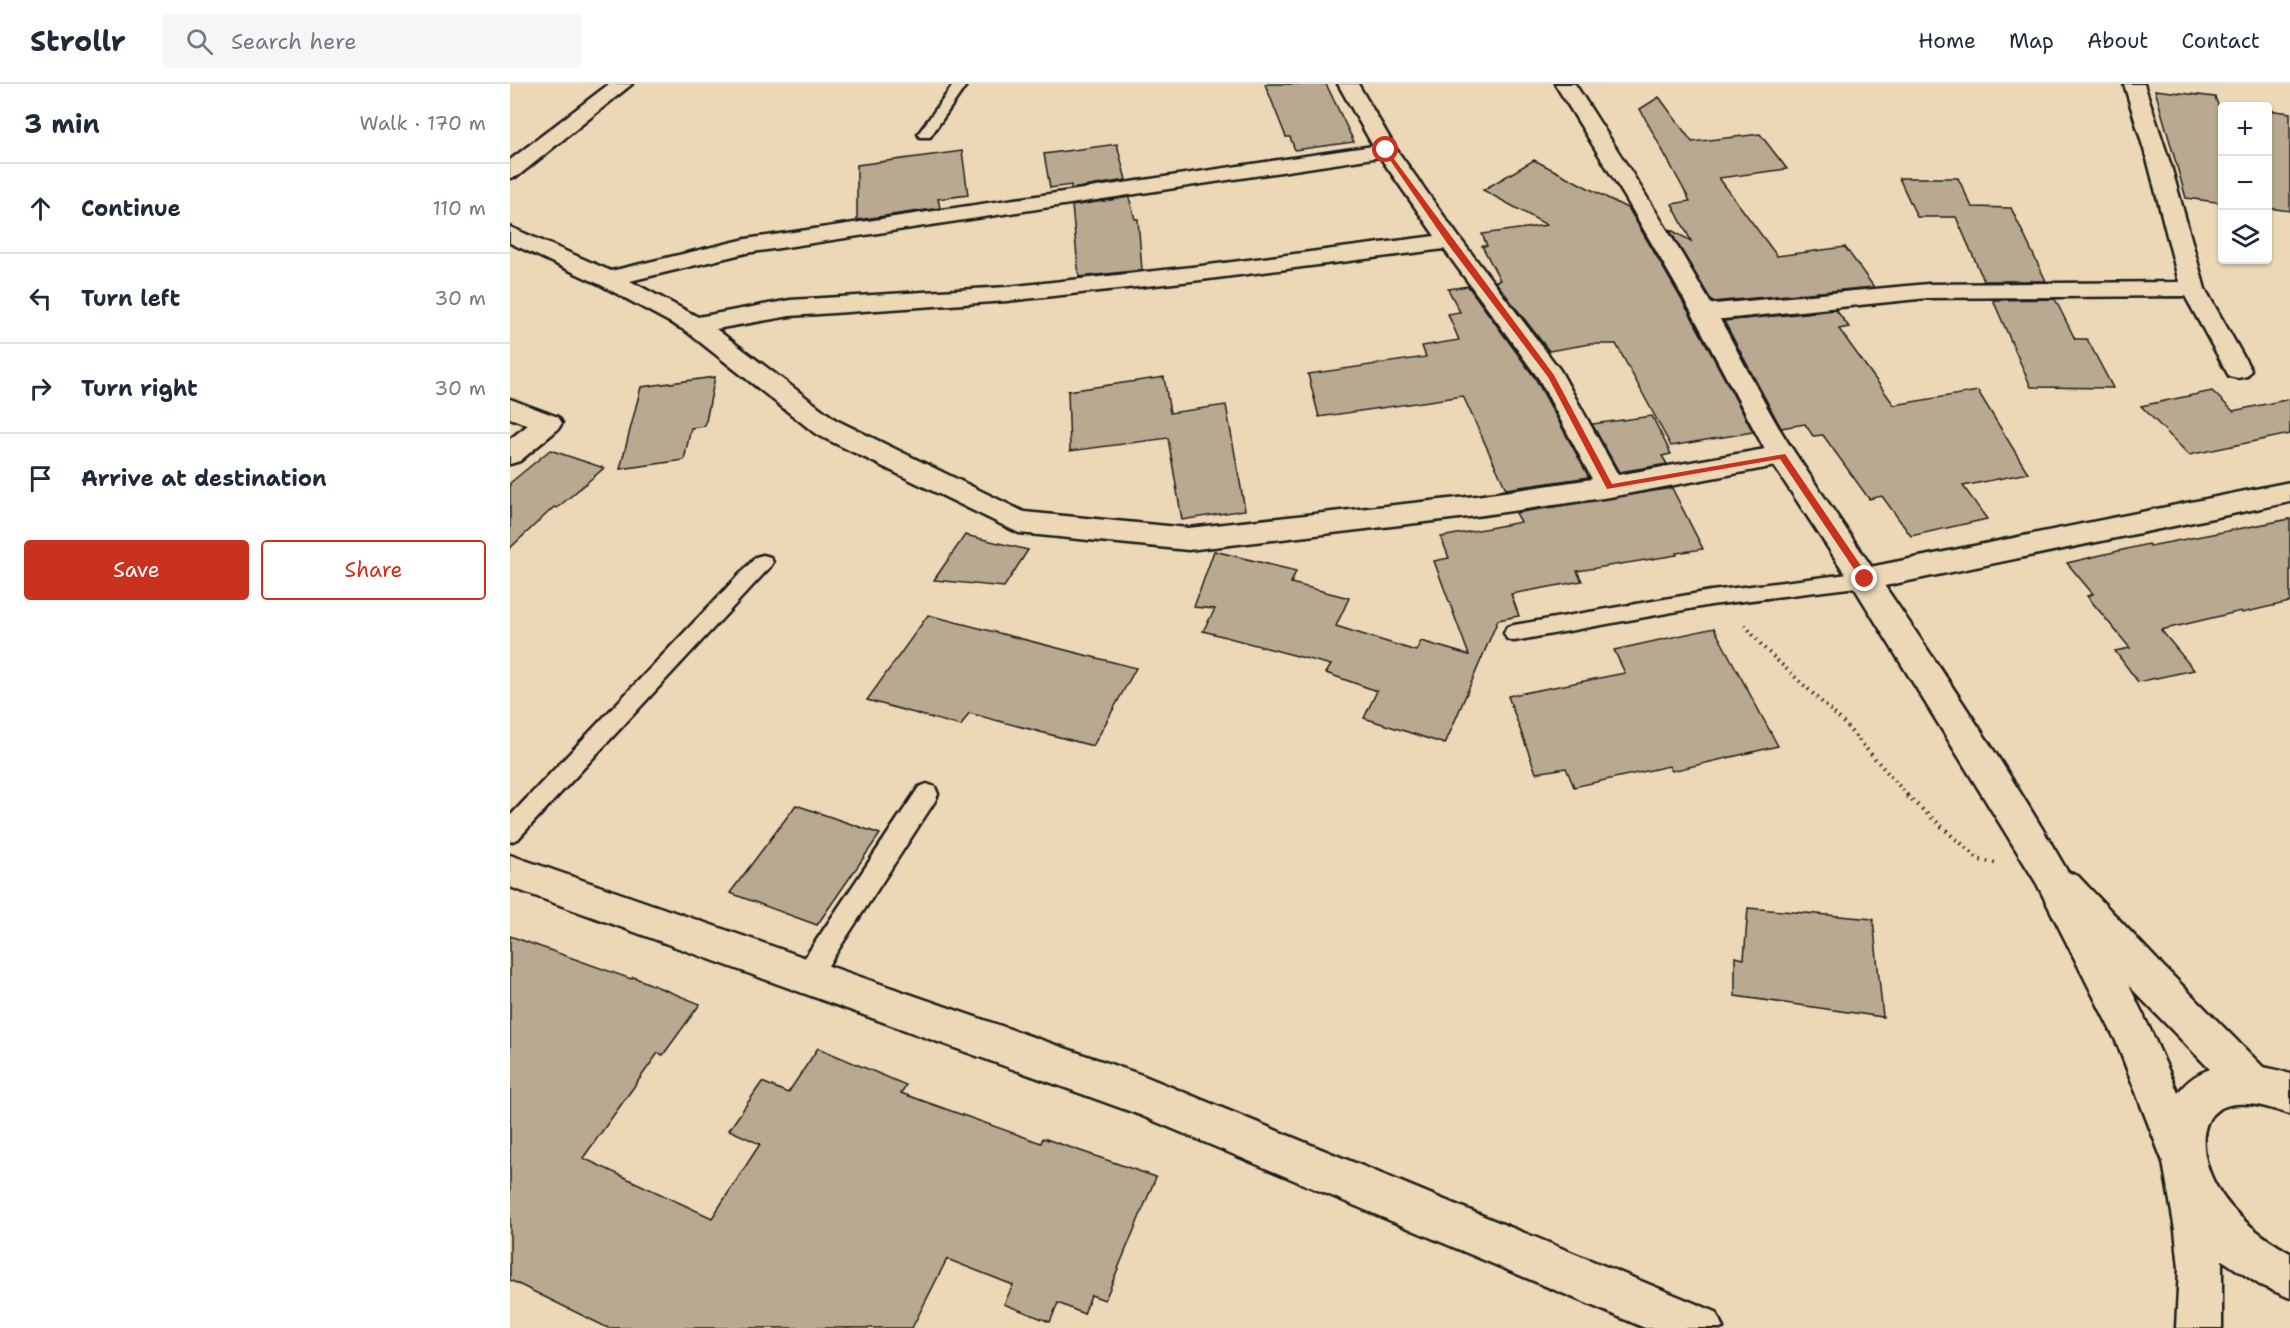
<!DOCTYPE html>
<meta charset="utf-8">
<style>
:root{--surface:#fff;--page:#f6f6f7;--text:#1f2937;--muted:#747a83;--line:#e0e1e3;--accent:#c8321e}
body{margin:0;font-family:"Shantell Sans",sans-serif;background:var(--page);color:var(--text)}
.controls{position:absolute;right:18px;top:18px;display:grid;overflow:hidden;border-radius:6px;box-shadow:0 2px 4px #0004}
.controls button{width:54px;height:54px;display:grid;place-items:center;padding:0;border:0;border-bottom:2px solid var(--line);background:var(--surface);color:var(--text);font:30px sans-serif}
.stop{position:absolute;width:18px;height:18px;margin:-14px;border:4px solid #c8321e;border-radius:50%;background:#fff}
.stop.end{background:#c8321e;border-color:#fff;box-shadow:0 2px 6px #0008}
.list{margin:0;padding:0;list-style:none}
h2{display:flex;justify-content:space-between;align-items:center;height:78px;margin:0;padding:0 24px;font-size:26px}
h2 small{font-size:20px;font-weight:400;color:var(--muted)}
.list li{display:grid;grid-template-columns:39px 1fr auto;gap:18px;align-items:center;box-sizing:border-box;height:90px;padding:0 24px;border-top:2px solid var(--line)}
.list b{display:block;font-size:22px;white-space:nowrap}
.list em{font-size:20px;font-style:normal;color:var(--muted)}
.actions{display:flex;gap:12px;padding:18px 24px}
.actions a{flex:1;padding:14px 0;border:2px solid var(--accent);border-radius:6px;text-align:center;font-size:21px;color:var(--accent)}
.actions .main{background:var(--accent);color:#fff}
.icon{flex:none;width:33px;height:33px;fill:none;stroke:currentColor;stroke-width:2;stroke-linecap:round;stroke-linejoin:round}
.map{position:relative;flex:none;width:1780px;height:1244px;overflow:hidden}
header{display:flex;align-items:center;gap:36px;box-sizing:border-box;height:84px;padding:0 30px;background:var(--surface);border-bottom:2px solid var(--line)}
header strong{font-size:28px}
nav{display:flex;gap:33px;margin-inline-start:auto;font-size:21px}
.search{width:420px;height:54px;background:var(--page);display:flex;align-items:center;gap:15px;box-sizing:border-box;padding:0 21px;border-radius:6px;color:var(--muted);font-size:22px}
main{display:flex}
aside{flex:1;background:var(--surface)}
.map>svg:first-child{display:block}
.building{fill:#b8a990;stroke:#1c1c1c;stroke-width:1.5}
.lines{fill:none;stroke-linecap:round;stroke-linejoin:round}
.lane-casing{stroke:#1c1c1c;stroke-width:5}
.street-casing{stroke:#1c1c1c;stroke-width:5}
.secondary-casing{stroke:#1c1c1c;stroke-width:5}
.path-far1{stroke:#1c1c1c;stroke-width:4;stroke-dasharray:1.5 4.5;stroke-linecap:butt}
.path{stroke:#1c1c1c;stroke-width:4.5;stroke-dasharray:1.5 5;stroke-linecap:butt}
.lane{fill:#ecd8b6;fill-rule:evenodd}
.street{fill:#ecd8b6;fill-rule:evenodd}
.secondary{fill:#ecd8b6;fill-rule:evenodd}
.route{fill:#c8321e}
</style>
<header>
<strong>Strollr</strong>
<div class="search"><svg class="icon" aria-label="search" viewBox="0 0 24 24"><circle cx="10" cy="10" r="6"/><path d="M15 15l6 6"/></svg>Search here</div>
<nav><a>Home</a><a>Map</a><a>About</a><a>Contact</a></nav>
</header>
<main>
<aside>
<h2>3 min<small>Walk · 170 m</small></h2>
<ul class="list">
<li><svg class="icon" aria-label="ahead" viewBox="0 0 24 24"><path d="M12 20V5M6 11l6-6 6 6"/></svg><div><b>Continue</b></div><em>110 m</em></li>
<li><svg class="icon" aria-label="left" viewBox="0 0 24 24"><path d="M17 20v-9H6M10 6l-5 5 5 5"/></svg><div><b>Turn left</b></div><em>30 m</em></li>
<li><svg class="icon" aria-label="right" viewBox="0 0 24 24"><path d="M7 20v-9h11M14 6l5 5-5 5"/></svg><div><b>Turn right</b></div><em>30 m</em></li>
<li><svg class="icon" aria-label="arrive" viewBox="0 0 24 24"><path d="M6 21V4h12l-3 4 3 4H6"/></svg><div><b>Arrive at destination</b></div></li>
</ul>
<div class="actions"><a class="main">Save</a><a>Share</a></div>
</aside>
<div class="map">
<svg width="1780" height="1244" viewBox="0 0 1780 1244">
<rect width="100%" height="100%" fill="#ecd8b6"/>
<filter id="ink" filterUnits="userSpaceOnUse"><feTurbulence type="fractalNoise" baseFrequency=".0167" numOctaves="2"/><feDisplacementMap in="SourceGraphic" scale="12" xChannelSelector="R" yChannelSelector="G"/><feConvolveMatrix kernelMatrix="1 2 1 2 8 2 1 2 1" color-interpolation-filters="sRGB"/></filter>
<g filter="url(#ink)">
<g class="building">
<polygon points="755,0 816,0 844,58 785,66 780,53 776,53"/>
<polygon points="1645,6 1705,13 1708,21 1721,22 1713,22 1713,119 1676,114"/>
<polygon points="1149,13 1182,58 1250,50 1277,85 1209,94 1267,172 1335,163 1364,203 1202,218 1159,145 1181,157 1162,120 1180,117 1130,25"/>
<polygon points="1758,26 1780,29 1780,127 1758,124"/>
<polygon points="607,60 616,96 561,105 561,101 540,104 534,70"/>
<polygon points="452,67 458,111 428,115 430,124 347,136 347,81"/>
<polygon points="1024,76 1119,125 1180,230 1243,348 1161,362 1106,260 1080,260 1039,267 985,197 990,196 972,162 977,162 972,150 1037,141 973,106"/>
<polygon points="1389,94 1448,94 1462,123 1501,124 1536,197 1474,197 1446,133 1407,133"/>
<polygon points="619,113 625,135 628,135 632,186 569,193 562,122"/>
<polygon points="958,202 1025,294 1079,393 996,405 953,312 809,333 798,290 916,273 912,262 949,256 938,230 950,228 938,205"/>
<polygon points="1545,215 1565,255 1577,255 1603,304 1521,303 1483,216"/>
<polygon points="1326,226 1339,243 1329,245 1384,321 1468,307 1518,389 1453,402 1477,435 1401,452 1372,412 1359,415 1313,351 1303,352 1295,340 1271,344 1214,237"/>
<polygon points="205,293 195,342 181,344 174,376 110,385 131,303"/>
<polygon points="654,293 660,329 716,321 735,426 672,436 658,354 560,367 558,307"/>
<polygon points="1702,307 1723,327 1780,315 1780,350 1679,371 1631,322"/>
<polygon points="1142,332 1161,370 1152,372 1157,380 1109,388 1082,340"/>
<polygon points="40,366 94,384 47,424 44,423 0,464 0,399"/>
<polygon points="1162,404 1193,465 1166,469 1167,471 1067,487 1072,497 1001,510 1009,532 988,536 935,660 854,634 867,607 816,589 821,581 693,547 705,525 684,523 704,467 786,487 781,499 839,514 826,542 906,567 911,557 959,571 924,477 939,474 931,453 1011,438 1006,429"/>
<polygon points="1780,435 1780,518 1732,529 1731,527 1651,546 1684,586 1628,598 1605,567 1620,564 1577,512 1583,510 1557,479 1638,460 1640,462"/>
<polygon points="455,451 518,466 494,503 424,496"/>
<polygon points="418,531 626,584 583,662 459,629 451,642 357,616"/>
<polygon points="1204,544 1268,662 1162,687 1159,682 1064,703 1056,684 1026,689 998,612 1115,589 1104,566"/>
<polygon points="286,721 370,750 307,841 220,809"/>
<polygon points="1238,824 1363,835 1373,933 1225,912 1225,873 1234,875"/>
<polygon points="0,852 121,895 123,893 190,920 153,971 148,969 73,1074 202,1134 250,1060 219,1046 252,998 278,1009 308,964 396,1001 391,1009 531,1059 533,1054 646,1093 595,1216 581,1211 574,1230 548,1219 540,1238 494,1220 503,1201 437,1175 402,1244 98,1244 0,1196"/>
</g>
<g class="lines">
<g class="lane-casing">
<g id="lane">
<polygon points="444,0 457,0 420,53 410,53 408,50"/>
<polygon points="253,471 260,473 263,478 260,483 8,755 0,758 0,732 246,473"/>
<polygon points="1355,488 1362,490 1365,495 1362,500 1355,502 1201,521 1004,557 997,555 994,549 997,543 1004,541 1201,507"/>
<polygon points="417,700 425,703 428,710 425,717 306,900 297,904 288,900 285,892 288,884 409,703"/>
</g>
</g>
<g class="street-casing">
<g id="street">
<polygon points="99,0 122,0 8,92 0,94 0,76"/>
<path d="M828 0H848L886 65 948 152 1050 286 1108 391 1272 362 1282 365 1286 372 1282 379 1100 413 966 432 678 466 509 449 306 350 176 247 89 200 0 159V143L101 187 236 155 863 62ZM870 73 925 152 691 182 497 203 280 216 188 233 120 197 236 169ZM934 165 1029 295 1082 395 966 412 678 444 514 428 326 336 206 245 280 232 497 217 691 196Z"/>
<polygon points="1614,0 1634,0 1661,82 1695,205 1741,286 1737,292 1728,294 1719,292 1675,212 1418,214 1194,237 1185,234 1182,229 1185,224 1194,221 1418,200 1669,198 1639,82"/>
<polygon points="0,315 48,333 52,339 48,345 10,377 0,380 0,355 18,341 0,334"/>
<polygon points="1780,398 1780,418 1355,506 1344,503 1340,495 1344,487 1355,484"/>
<polygon points="0,771 632,991 1206,1228 1213,1244 1135,1244 630,1031 0,803"/>
<polygon points="1555,787 1568,792 1651,880 1754,984 1760,998 1754,1012 1740,1018 1726,1012 1623,906 1542,816 1537,804 1542,792"/>
</g>
</g>
<g class="secondary-casing">
<path id="secondary" d="M1045 0H1065C1114 76 1163 153 1208 232 1234 277 1256 327 1286 371 1423 576 1573 779 1668 1009 1694 972 1744 978 1780 990V1030C1763 1025 1745 1018 1726 1020 1681 1024 1691 1079 1708 1105 1725 1133 1752 1153 1780 1169V1214L1750 1201 1712 1176V1244H1666L1669 1184 1665 1146 1653 1078 1606 957 1527 800 1344 503 1262 379 1182 229 1115 113Z"/>
</g>
<polyline class="path-far1" points="1235,541 1254,564 1330,635 1399,713"/>
<polyline class="path" points="1397,712 1470,776 1486,779"/>
<use href="#lane" class="lane"/>
<use href="#street" class="street"/>
<use href="#secondary" class="secondary"/>
</g>
</g>
<polygon class="route" points="876,64 1044,291 1102,400 1275,370 1358,492 1358,497 1352,497 1270,375 1097,405 1038,293 937,159 873,66"/>
</svg>
<div class="controls">
<button>+</button>
<button>−</button>
<button><svg class="icon" aria-label="layers" viewBox="0 0 24 24"><path d="M12 4l9 5-9 5-9-5zM3 14l9 5 9-5"/></svg></button>
</div>
<div class="stop" style="left:876px;top:66px"></div>
<div class="stop end" style="left:1355px;top:495px"></div>
</div>
</main>
